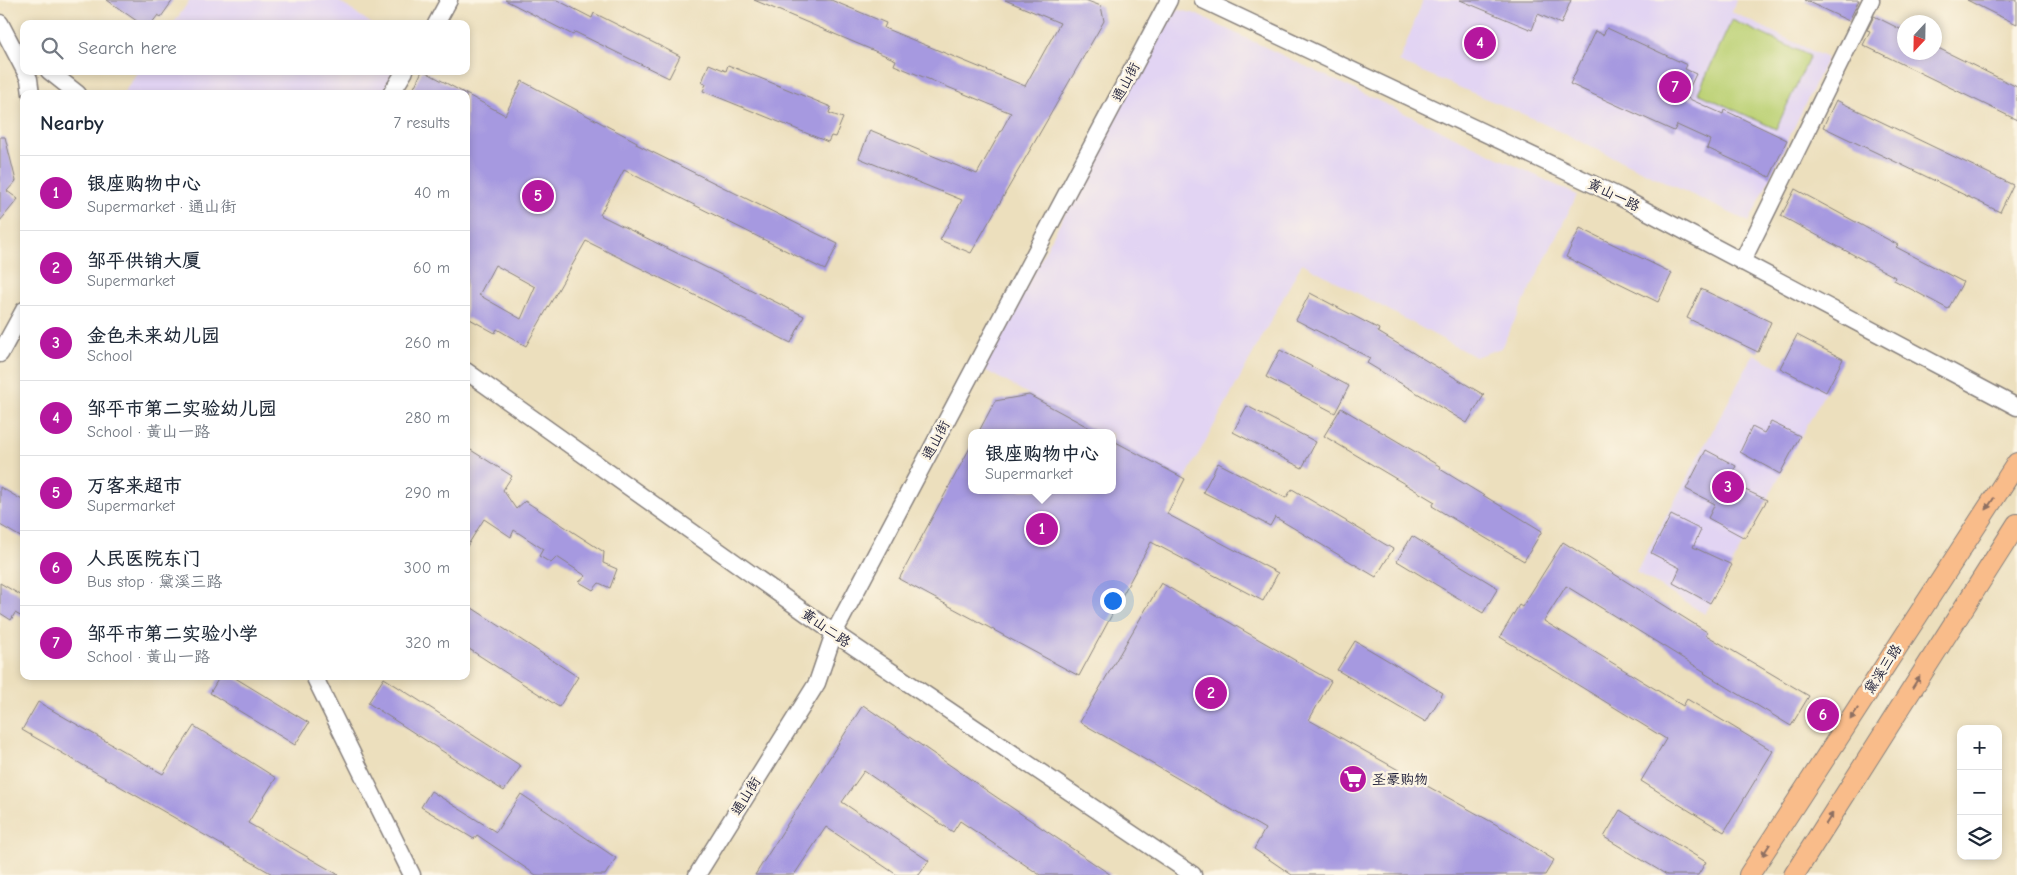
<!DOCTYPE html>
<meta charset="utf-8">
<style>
:root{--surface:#fff;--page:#f6f6f7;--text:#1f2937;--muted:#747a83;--line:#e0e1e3;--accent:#b5179e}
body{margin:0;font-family:"Comic Neue","LXGW WenKai TC",sans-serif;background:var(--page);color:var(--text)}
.controls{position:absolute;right:15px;bottom:15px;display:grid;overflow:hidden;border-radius:10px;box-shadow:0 2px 8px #0003}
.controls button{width:45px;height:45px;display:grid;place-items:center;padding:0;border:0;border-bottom:1px solid var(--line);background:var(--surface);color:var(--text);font:25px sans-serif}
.compass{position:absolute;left:1897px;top:15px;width:45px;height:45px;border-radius:50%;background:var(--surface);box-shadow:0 2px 8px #0003;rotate:202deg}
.you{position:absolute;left:1112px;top:600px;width:18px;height:18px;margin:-12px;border:4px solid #fff;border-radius:50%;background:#1a73e8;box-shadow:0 0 0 8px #1a73e833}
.badge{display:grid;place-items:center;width:32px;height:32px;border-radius:50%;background:var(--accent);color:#fff;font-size:16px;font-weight:700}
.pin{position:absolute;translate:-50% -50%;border:2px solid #fff;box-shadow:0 1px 5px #0006}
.popup{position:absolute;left:968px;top:429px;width:148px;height:65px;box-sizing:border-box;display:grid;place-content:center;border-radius:10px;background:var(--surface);filter:drop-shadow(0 1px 4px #0005);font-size:16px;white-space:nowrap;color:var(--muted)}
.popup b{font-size:19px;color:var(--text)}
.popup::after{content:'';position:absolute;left:50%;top:100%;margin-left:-10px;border:10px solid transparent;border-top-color:var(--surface)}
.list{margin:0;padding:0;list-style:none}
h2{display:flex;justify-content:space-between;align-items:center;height:65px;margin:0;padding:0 20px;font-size:21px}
h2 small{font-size:16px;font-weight:400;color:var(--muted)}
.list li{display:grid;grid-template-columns:32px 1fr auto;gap:15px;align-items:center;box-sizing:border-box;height:75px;padding:0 20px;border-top:1px solid var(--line)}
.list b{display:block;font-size:19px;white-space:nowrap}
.list p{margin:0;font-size:16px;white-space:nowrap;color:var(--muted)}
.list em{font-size:16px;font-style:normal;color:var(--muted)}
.icon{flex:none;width:28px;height:28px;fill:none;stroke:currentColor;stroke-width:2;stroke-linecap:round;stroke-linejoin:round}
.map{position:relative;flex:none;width:2017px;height:875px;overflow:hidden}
.search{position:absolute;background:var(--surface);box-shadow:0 2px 8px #0003;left:20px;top:20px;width:450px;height:55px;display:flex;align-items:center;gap:12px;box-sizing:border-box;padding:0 18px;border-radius:10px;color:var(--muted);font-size:19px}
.panel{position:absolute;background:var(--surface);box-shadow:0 2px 8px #0003;left:20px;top:90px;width:450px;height:590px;border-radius:10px}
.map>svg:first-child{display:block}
.built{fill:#e2d4f3}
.green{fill:#bcd175;stroke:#6f7a58}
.building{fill:#a699e0;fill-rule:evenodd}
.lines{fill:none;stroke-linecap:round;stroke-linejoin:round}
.minor-casing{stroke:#87807c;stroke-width:19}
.major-casing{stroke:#87807c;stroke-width:22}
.minor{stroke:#fff;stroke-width:16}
.major{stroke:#f9bc8a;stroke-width:20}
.oneway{fill:#8e6f62}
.labels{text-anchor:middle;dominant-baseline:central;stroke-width:5;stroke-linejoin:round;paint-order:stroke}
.street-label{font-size:14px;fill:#22223b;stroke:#fcf5e5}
.poi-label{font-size:14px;fill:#22223b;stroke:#fcf5e5;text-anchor:start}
</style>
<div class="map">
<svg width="2017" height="875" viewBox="0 0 2017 875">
<rect width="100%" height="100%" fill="#fcf5e5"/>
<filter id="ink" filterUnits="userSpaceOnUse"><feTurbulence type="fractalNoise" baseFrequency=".02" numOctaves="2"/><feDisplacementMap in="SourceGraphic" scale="10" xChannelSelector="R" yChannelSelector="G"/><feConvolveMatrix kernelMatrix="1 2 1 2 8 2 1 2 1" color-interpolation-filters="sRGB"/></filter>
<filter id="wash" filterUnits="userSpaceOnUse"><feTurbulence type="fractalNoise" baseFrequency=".0096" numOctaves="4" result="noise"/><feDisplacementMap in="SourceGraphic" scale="20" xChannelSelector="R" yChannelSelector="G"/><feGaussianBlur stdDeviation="1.12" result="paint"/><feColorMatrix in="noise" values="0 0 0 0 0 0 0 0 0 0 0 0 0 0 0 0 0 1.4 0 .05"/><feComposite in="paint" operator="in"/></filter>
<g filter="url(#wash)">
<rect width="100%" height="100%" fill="#ecdfbd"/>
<g class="built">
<polygon points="190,0 337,0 372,24 173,24"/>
<polygon points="1423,0 1736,0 1732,12 1827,58 1749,222 1525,115 1399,62"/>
<polygon points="1179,10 1193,13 1577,195 1501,348 1475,357 1302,263 1185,479 1112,440 1112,433 1099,433 983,369 1168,18"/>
<polygon points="139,71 397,71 383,94 123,94"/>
<polygon points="1797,335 1843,359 1705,614 1636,572 1754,354 1780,368"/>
</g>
<polygon class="green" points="1732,20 1810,56 1776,129 1698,93"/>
<g id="blocks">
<g class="building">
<polygon points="107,0 173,0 161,17 158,15 151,24 141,24"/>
<polygon points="505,0 557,0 592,18 594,13 680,56 669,78 575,32 573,35"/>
<polygon points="754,0 831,0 886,23 884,28 1025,86 1060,23 1005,0 1085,0 1101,6 1104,21 971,253 940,240 962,200 859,158 870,130 977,174 1011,113 894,65 896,60"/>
<polygon points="1460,0 1571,0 1561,24 1538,14 1532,30"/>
<polygon points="1804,0 1859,0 1849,21"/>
<polygon points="1967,0 2017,0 2017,24 1997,15"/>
<polygon points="1874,16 1904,31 1904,52 1934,52 1934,46 2017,87 2017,120 1863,45 1870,31 1867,30"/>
<polygon points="1607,28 1687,65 1685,69 1696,74 1685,97 1723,114 1724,110 1787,140 1770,177 1707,148 1710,140 1677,125 1674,131 1570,84 1595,31 1603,35"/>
<polygon points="709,64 726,71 728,65 831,107 829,113 843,118 835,137 831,136 828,142 703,91 706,84 702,82"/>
<polygon points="422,71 424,71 466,94 411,94"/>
<path d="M522 81 637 142 636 144 838 244 825 270 624 170 600 215 804 316 791 343 586 241 526 346 497 329 495 333 468 318 466 320V94L505 115ZM495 265 535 287 521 319 479 295Z"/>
<polygon points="1836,100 2013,185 2000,212 1823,127"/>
<polygon points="0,137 5,137 16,181 7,191 18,199 0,221"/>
<polygon points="1795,189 1898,245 1896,247 1963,282 1948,309 1894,280 1895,277 1781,216"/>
<polygon points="1580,228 1672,273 1658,302 1566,257"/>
<polygon points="1701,289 1771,322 1758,352 1687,318"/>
<polygon points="1310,293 1379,329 1378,332 1484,395 1467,423 1367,363 1370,358 1296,320"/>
<polygon points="1797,335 1843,359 1826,392 1780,368"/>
<polygon points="1280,350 1349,386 1335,413 1266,377"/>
<polygon points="1029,395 1099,433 978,433 995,401"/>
<polygon points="1247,406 1316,442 1302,468 1233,432"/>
<polygon points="1341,408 1441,467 1440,469 1542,531 1524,561 1432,506 1435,502 1324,436"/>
<polygon points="1771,422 1800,436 1780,474 1740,452 1752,427 1764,433"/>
<polygon points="1112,440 1185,479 1167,514 1278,573 1263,601 1151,542 1079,676 899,579 972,444 972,490 1112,490"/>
<polygon points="466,447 512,476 503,490 516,509 525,501 604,552 603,563 617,569 610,588 599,583 593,590 579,582 586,576 557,557 551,563 539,556 543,549 514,530 511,537 484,519 466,548"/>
<polygon points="1706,450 1736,466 1728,482 1767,500 1745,538 1708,518 1715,504 1686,489"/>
<polygon points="1218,463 1286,498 1292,489 1393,549 1376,577 1275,517 1270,526 1203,492"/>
<polygon points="0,487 24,501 24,539 0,525"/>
<polygon points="1671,515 1701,530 1693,547 1732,565 1710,603 1673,583 1680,568 1651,553"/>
<polygon points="1412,536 1498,588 1483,613 1397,561"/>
<polygon points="1563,542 1707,632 1706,635 1809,696 1791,726 1704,673 1705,672 1566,586 1544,621 1683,706 1687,699 1773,751 1724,832 1641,781 1666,739 1500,637 1519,605 1522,607"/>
<polygon points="0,583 24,597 24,618 15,613 11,620 0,613"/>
<polygon points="1161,583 1331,681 1309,720 1506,830 1554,860 1545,875 1292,875 1254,849 1265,829 1080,722"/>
<polygon points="466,604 578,677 559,707 466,647"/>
<polygon points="1355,641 1443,693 1426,722 1337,670"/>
<polygon points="220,676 232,676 309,723 295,745 210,693"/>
<polygon points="384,678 521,766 504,791 368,703"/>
<polygon points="38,702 163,774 194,726 276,778 248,823 339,875 274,875 22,730"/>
<polygon points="863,705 983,788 1111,875 1040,875 960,821 953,832 864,771 842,802 929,861 919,875 897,875 826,827 794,875 755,875"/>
<polygon points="431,791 496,832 521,794 616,858 605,875 536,875 477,835 474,839 421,807"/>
<polygon points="1620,810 1706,862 1698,875 1667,875 1604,837"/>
</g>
</g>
</g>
<g filter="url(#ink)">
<use href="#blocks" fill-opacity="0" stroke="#87807c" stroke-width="1"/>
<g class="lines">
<g class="minor-casing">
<g id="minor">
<polyline points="1203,0 1620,197 2017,407"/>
<polyline points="0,23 24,69"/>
<polyline points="436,24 449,0"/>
<polyline points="25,71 29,79 31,94"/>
<polyline points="49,71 78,94"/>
<polyline points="391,94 405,71"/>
<polyline points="1742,262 1871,0"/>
<polyline points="0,354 24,310"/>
<polyline points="466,371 834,633 1193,875"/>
<polyline points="314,676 412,875"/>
<polyline points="697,875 817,683 834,633 1169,0"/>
</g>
</g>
<g class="major-casing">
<g id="major">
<polyline points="1749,875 2017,463"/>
<polyline points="1794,875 2017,524"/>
</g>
</g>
<use href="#minor" class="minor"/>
<use href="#major" class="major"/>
</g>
<defs><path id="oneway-solid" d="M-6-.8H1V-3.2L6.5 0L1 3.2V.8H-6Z" transform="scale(1.25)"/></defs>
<g class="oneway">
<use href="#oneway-solid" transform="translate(1990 504) rotate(123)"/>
<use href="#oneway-solid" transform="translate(1916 682) rotate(-58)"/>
<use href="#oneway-solid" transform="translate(1854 714) rotate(123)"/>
<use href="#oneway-solid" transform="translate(1829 819) rotate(-58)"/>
<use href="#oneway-solid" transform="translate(1766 850) rotate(123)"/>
</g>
</g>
<defs>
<g id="supermarket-disc" transform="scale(1.4375)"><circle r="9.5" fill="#b5179e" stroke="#fcf5e5"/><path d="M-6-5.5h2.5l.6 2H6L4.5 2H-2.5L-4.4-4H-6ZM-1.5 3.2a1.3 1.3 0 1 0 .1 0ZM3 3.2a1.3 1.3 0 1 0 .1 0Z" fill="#fff"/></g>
</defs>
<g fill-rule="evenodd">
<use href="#supermarket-disc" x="1353" y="779"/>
</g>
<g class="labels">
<g class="street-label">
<text transform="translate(1126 82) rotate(-62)">通山街</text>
<text transform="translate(1614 195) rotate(26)">黄山一路</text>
<text transform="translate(936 440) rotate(-62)">通山街</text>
<text transform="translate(826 628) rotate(35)">黄山二路</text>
<text transform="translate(1883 669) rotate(-57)">黛溪三路</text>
<text transform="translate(746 796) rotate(-58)">通山街</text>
</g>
<g class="poi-label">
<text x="1372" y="779">圣豪购物</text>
</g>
</g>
</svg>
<div class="controls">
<button>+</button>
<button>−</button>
<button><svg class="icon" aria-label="layers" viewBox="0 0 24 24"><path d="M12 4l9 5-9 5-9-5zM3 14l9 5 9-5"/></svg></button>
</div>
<svg class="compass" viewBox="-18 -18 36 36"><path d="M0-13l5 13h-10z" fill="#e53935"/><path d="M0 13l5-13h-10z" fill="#747a83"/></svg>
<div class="you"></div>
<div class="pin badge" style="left:1042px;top:529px">1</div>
<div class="popup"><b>银座购物中心</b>Supermarket</div>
<div class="pin badge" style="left:1211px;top:693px">2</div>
<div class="pin badge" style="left:1728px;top:487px">3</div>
<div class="pin badge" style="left:1480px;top:43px">4</div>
<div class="pin badge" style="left:538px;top:196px">5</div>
<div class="pin badge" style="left:1823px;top:715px">6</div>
<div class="pin badge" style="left:1675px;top:87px">7</div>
<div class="search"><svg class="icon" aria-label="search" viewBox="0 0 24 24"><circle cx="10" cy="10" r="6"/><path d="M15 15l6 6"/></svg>Search here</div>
<section class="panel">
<h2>Nearby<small>7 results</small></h2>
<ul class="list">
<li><span class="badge">1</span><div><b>银座购物中心</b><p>Supermarket · 通山街</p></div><em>40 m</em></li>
<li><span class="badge">2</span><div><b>邹平供销大厦</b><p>Supermarket</p></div><em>60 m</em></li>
<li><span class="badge">3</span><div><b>金色未来幼儿园</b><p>School</p></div><em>260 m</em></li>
<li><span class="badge">4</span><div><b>邹平市第二实验幼儿园</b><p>School · 黄山一路</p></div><em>280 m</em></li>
<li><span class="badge">5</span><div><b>万客来超市</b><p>Supermarket</p></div><em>290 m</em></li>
<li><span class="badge">6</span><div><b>人民医院东门</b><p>Bus stop · 黛溪三路</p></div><em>300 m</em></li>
<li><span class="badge">7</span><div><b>邹平市第二实验小学</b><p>School · 黄山一路</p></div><em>320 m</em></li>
</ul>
</section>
</div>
